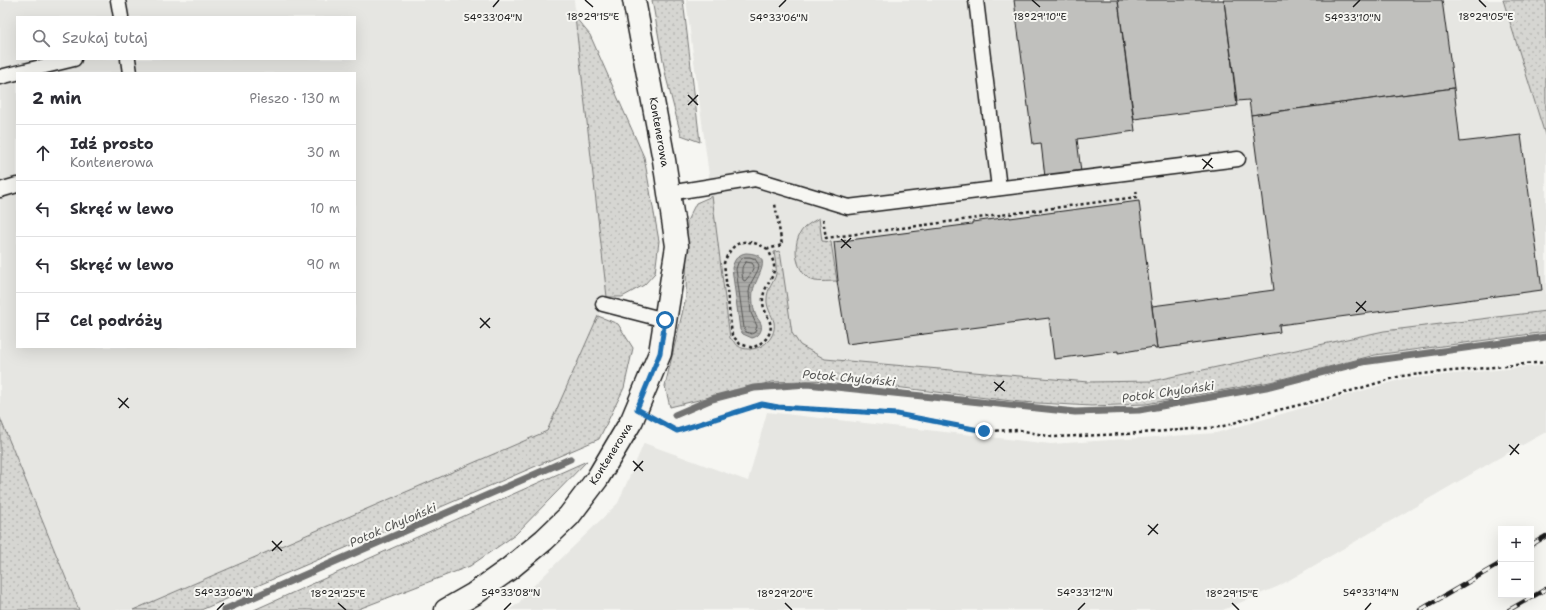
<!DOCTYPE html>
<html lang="pl">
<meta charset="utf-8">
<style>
:root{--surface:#fff;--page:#f7f7f7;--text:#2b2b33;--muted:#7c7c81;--line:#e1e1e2}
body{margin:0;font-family:"Shantell Sans",sans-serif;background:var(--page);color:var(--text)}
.controls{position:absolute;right:12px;bottom:12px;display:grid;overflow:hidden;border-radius:0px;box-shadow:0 4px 16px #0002}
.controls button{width:36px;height:36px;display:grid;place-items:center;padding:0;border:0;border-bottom:1px solid var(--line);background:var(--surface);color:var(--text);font:20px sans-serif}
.stop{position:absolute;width:12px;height:12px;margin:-9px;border:3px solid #1f6fb2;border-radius:50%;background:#fff}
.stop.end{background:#1f6fb2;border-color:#fff;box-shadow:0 1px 4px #0008}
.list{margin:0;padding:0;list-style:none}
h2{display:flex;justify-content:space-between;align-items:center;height:52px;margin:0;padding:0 16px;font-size:17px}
h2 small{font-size:13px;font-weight:400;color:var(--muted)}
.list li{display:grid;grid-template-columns:26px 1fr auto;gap:12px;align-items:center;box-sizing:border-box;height:56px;padding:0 16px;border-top:1px solid var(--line)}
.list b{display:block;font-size:15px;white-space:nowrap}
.list p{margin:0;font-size:13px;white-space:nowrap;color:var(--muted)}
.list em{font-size:13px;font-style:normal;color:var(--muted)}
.icon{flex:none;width:22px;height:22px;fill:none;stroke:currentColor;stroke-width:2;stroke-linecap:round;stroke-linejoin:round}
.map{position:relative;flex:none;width:1546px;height:610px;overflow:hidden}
.search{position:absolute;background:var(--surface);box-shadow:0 4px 16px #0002;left:16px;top:16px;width:340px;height:44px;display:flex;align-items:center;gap:10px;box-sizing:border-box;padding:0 14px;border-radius:0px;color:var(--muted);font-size:15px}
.panel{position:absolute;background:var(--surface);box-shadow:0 4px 16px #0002;left:16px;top:72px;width:340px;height:276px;border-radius:0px}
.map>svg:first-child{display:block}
.built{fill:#e6e6e2;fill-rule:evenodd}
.grass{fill:url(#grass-dots);stroke:#797977}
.water{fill:url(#water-rules);stroke:#727271}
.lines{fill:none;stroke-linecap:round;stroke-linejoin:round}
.shore{stroke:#565654;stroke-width:1}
.stream{stroke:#727271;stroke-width:7}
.building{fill:#c0c0bd;stroke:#1c1c1c}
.service-casing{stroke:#1c1c1c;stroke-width:17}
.minor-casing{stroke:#1c1c1c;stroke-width:25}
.path{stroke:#1c1c1c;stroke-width:2.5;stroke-dasharray:3 3;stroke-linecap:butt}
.service{stroke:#f6f6f2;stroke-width:14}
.minor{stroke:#f6f6f2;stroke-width:22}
.rail-casing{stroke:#1c1c1c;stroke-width:4.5}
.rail{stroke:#f6f6f2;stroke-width:3;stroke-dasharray:9;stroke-linecap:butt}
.route{stroke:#1f6fb2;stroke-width:5}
.ticks{fill:none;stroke:#1c1c1c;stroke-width:1.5}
.labels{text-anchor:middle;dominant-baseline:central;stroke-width:4;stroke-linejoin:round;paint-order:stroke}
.street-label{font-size:11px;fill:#1c1c1c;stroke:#f6f6f2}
.water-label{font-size:12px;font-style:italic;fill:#565654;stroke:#f6f6f2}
.ticks-label{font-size:10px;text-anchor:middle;fill:#1c1c1c;stroke:#f6f6f2;stroke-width:4;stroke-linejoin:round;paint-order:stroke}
</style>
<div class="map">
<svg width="1546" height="610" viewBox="0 0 1546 610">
<defs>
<pattern id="grass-dots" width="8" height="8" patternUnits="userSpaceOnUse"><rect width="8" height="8" fill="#d6d6d2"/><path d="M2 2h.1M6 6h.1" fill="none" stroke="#b7b7b4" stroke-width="1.8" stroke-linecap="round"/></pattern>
<pattern id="water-rules" width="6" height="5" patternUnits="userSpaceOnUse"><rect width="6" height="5" fill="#acaca9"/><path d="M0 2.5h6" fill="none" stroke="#939391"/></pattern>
</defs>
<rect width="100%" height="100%" fill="#f6f6f2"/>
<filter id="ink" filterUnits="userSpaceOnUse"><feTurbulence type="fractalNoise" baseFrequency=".025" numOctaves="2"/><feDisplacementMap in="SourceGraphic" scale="8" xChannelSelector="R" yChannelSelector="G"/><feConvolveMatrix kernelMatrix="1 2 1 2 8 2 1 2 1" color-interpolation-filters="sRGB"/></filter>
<g filter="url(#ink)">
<g class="built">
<path d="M0 0H574L607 297 548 431 133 610H79L0 418ZM17 17H355V59H17ZM17 73H355V347H17Z"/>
<polygon points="686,0 1504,0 1546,138 1546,312 1307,348 1152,381 1088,382 732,351"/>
<polygon points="1546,365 1546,432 1497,459 1279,586 1223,610 509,610 519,603 527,592 618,503 644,443 748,481 767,412 1051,444 1216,433 1403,379"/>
</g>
<g class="grass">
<polygon points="652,0 683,0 700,142 681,135 666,77"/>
<polygon points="1503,0 1546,0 1546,138 1504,3"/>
<polygon points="575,17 590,35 644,157 659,241 655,273 644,285 622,297 607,297"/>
<path d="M712 196 730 338C734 341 738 347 742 348 758 353 777 340 774 322 772 315 766 307 767 299 767 288 774 283 776 274 777 267 775 259 774 252L780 251 792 333 800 345 825 359 1088 382 1152 381 1384 331 1546 311V332L1375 355 1270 382 1146 404 1091 406 1020 402 836 380 772 382 670 407 665 386 686 297 687 221 696 203Z"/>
<path d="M819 218 822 241 831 242 837 281C830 281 821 282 815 281 795 276 790 242 804 228 808 224 814 221 819 218Z"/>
<polygon points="598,316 618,324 633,348 624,388 599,439 201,610 133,610 547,431"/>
<polygon points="0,418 79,610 0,610"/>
<polygon points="587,461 515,535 470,566 356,610 254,610"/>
</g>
<path class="water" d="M746 253C777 254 755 278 753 291 752 298 753 309 756 316 757 318 760 321 761 324 763 331 758 337 752 338L743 334 740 330 732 268C734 260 738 254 746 253Z"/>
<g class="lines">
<g class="shore">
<polygon points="744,257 750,257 755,259 759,265 758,270 751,283 749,292 751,313 757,326 755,332 752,334 746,332 744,328 736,269 738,263"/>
<path d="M746 262 752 263 754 266 750 275 745 281 743 280C742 273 740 266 746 262Z"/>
</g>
<g class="stream">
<polyline points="675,415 712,399 754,388 807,384 1075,412 1139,410 1266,387 1362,362 1546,337"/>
<polyline points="224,610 570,459"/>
</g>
</g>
<g class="building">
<polygon points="1014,0 1118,0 1135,131 1077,139 1081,172 1045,177 1041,143 1033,144"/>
<polygon points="1118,0 1224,0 1237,106 1134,119"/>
<polygon points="1224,0 1442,0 1454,88 1251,115 1249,100 1237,101"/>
<polygon points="1454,88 1460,142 1521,135 1542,290 1279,325 1280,332 1157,349 1152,306 1274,290 1251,115"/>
<polygon points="1139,201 1157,349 1155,349 1154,347 1118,353 1118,351 1054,359 1049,318 847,344 837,281 838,281 834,242 972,224 972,222 1010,217 1010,218"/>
</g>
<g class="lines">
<g class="service-casing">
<g id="service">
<polyline points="118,0 121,17"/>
<polyline points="976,0 999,188"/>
<polyline points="128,59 130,73"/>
<polyline points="0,77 74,59"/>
<polyline points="0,190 17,185"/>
<polyline points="669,193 755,179 848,207 1238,159"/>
<polyline points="603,304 665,320"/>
</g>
</g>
<g class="minor-casing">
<polyline id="minor" points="446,610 474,594 509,569 544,540 569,516 597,479 632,420 660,353 677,246 664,160 634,0"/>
</g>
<g class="path">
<polyline points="823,219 826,238 1137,197 1136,189"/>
<path d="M768 249C746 237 733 239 724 263L732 335 740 344 753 348C759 344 766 341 769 334 775 322 763 313 763 302 762 288 772 282 774 270 775 263 771 256 768 249L782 245 775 204"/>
<polyline points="657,420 677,431 762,404 778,407 897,414 984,431 1020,430 1052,437 1127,434 1220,427 1266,413 1324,399 1401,376 1546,362"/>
</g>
<use href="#service" class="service"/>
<use href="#minor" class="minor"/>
<g class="rail-casing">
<g id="rail">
<polyline points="1531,545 1546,536"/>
<polyline points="1420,610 1501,563"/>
<polyline points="1509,610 1546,589"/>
</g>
</g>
<use href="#rail" class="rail"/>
</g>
</g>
<g class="lines" filter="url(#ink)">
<polyline class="route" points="665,320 660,353 637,409 677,431 762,404 778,407 897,414 984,431"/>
</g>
<path class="ticks" d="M585 0 593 7M1032 0 1040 7M1479 0 1486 7M493 7 499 0M779 7 786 0M1353 7 1360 0M688 95 698 105M688 105 698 95M1202 159 1213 168M1203 169 1212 158M841 239 851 248M841 248 851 238M1356 302 1366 311M1356 312 1366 301M480 318 490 328M480 328 490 318M994 382 1005 391M995 391 1004 381M118 398 129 408M119 408 128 398M1509 445 1519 454M1510 455 1519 444M633 461 643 471M634 471 643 461M1148 525 1158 534M1148 535 1158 524M272 541 282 551M272 551 282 541M338 603 346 610M785 603 792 610M1232 603 1239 610M217 610 224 603M504 610 511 603M1078 610 1085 603M1365 610 1371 603"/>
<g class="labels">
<g class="street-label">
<text transform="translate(659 132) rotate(80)">Kontenerowa</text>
<text transform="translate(611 454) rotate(-58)">Kontenerowa</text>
</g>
<g class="water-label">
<text transform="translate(849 378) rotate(5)">Potok Chyloński</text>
<text transform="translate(1168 392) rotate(-8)">Potok Chyloński</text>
<text transform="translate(393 525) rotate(-23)">Potok Chyloński</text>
</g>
</g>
<g class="ticks-label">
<text x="1486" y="20">18°29'05"E</text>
<text x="593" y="20">18°29'15"E</text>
<text x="1040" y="20">18°29'10"E</text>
<text x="779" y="21">54°33'06"N</text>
<text x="493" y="21">54°33'04"N</text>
<text x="1353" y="21">54°33'10"N</text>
<text x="224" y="596">54°33'06"N</text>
<text x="511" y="596">54°33'08"N</text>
<text x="1085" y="596">54°33'12"N</text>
<text x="1371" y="596">54°33'14"N</text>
<text x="338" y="597">18°29'25"E</text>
<text x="785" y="597">18°29'20"E</text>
<text x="1232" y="597">18°29'15"E</text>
</g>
</svg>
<div class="controls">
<button>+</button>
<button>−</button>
</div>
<div class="stop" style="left:665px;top:320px"></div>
<div class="stop end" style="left:984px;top:431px"></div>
<div class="search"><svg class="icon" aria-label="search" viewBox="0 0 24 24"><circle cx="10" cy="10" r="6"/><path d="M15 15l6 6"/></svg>Szukaj tutaj</div>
<section class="panel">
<h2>2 min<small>Pieszo · 130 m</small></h2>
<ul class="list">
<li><svg class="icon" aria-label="ahead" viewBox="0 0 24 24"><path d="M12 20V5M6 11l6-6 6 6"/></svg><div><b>Idź prosto</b><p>Kontenerowa</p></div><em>30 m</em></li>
<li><svg class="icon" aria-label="left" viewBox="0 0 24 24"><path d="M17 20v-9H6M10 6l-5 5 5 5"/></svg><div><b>Skręć w lewo</b></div><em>10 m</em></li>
<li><svg class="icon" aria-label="left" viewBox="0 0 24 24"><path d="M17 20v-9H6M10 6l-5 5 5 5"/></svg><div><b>Skręć w lewo</b></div><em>90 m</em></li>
<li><svg class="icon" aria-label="arrive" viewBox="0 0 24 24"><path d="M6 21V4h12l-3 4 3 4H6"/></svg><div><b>Cel podróży</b></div></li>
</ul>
</section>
</div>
